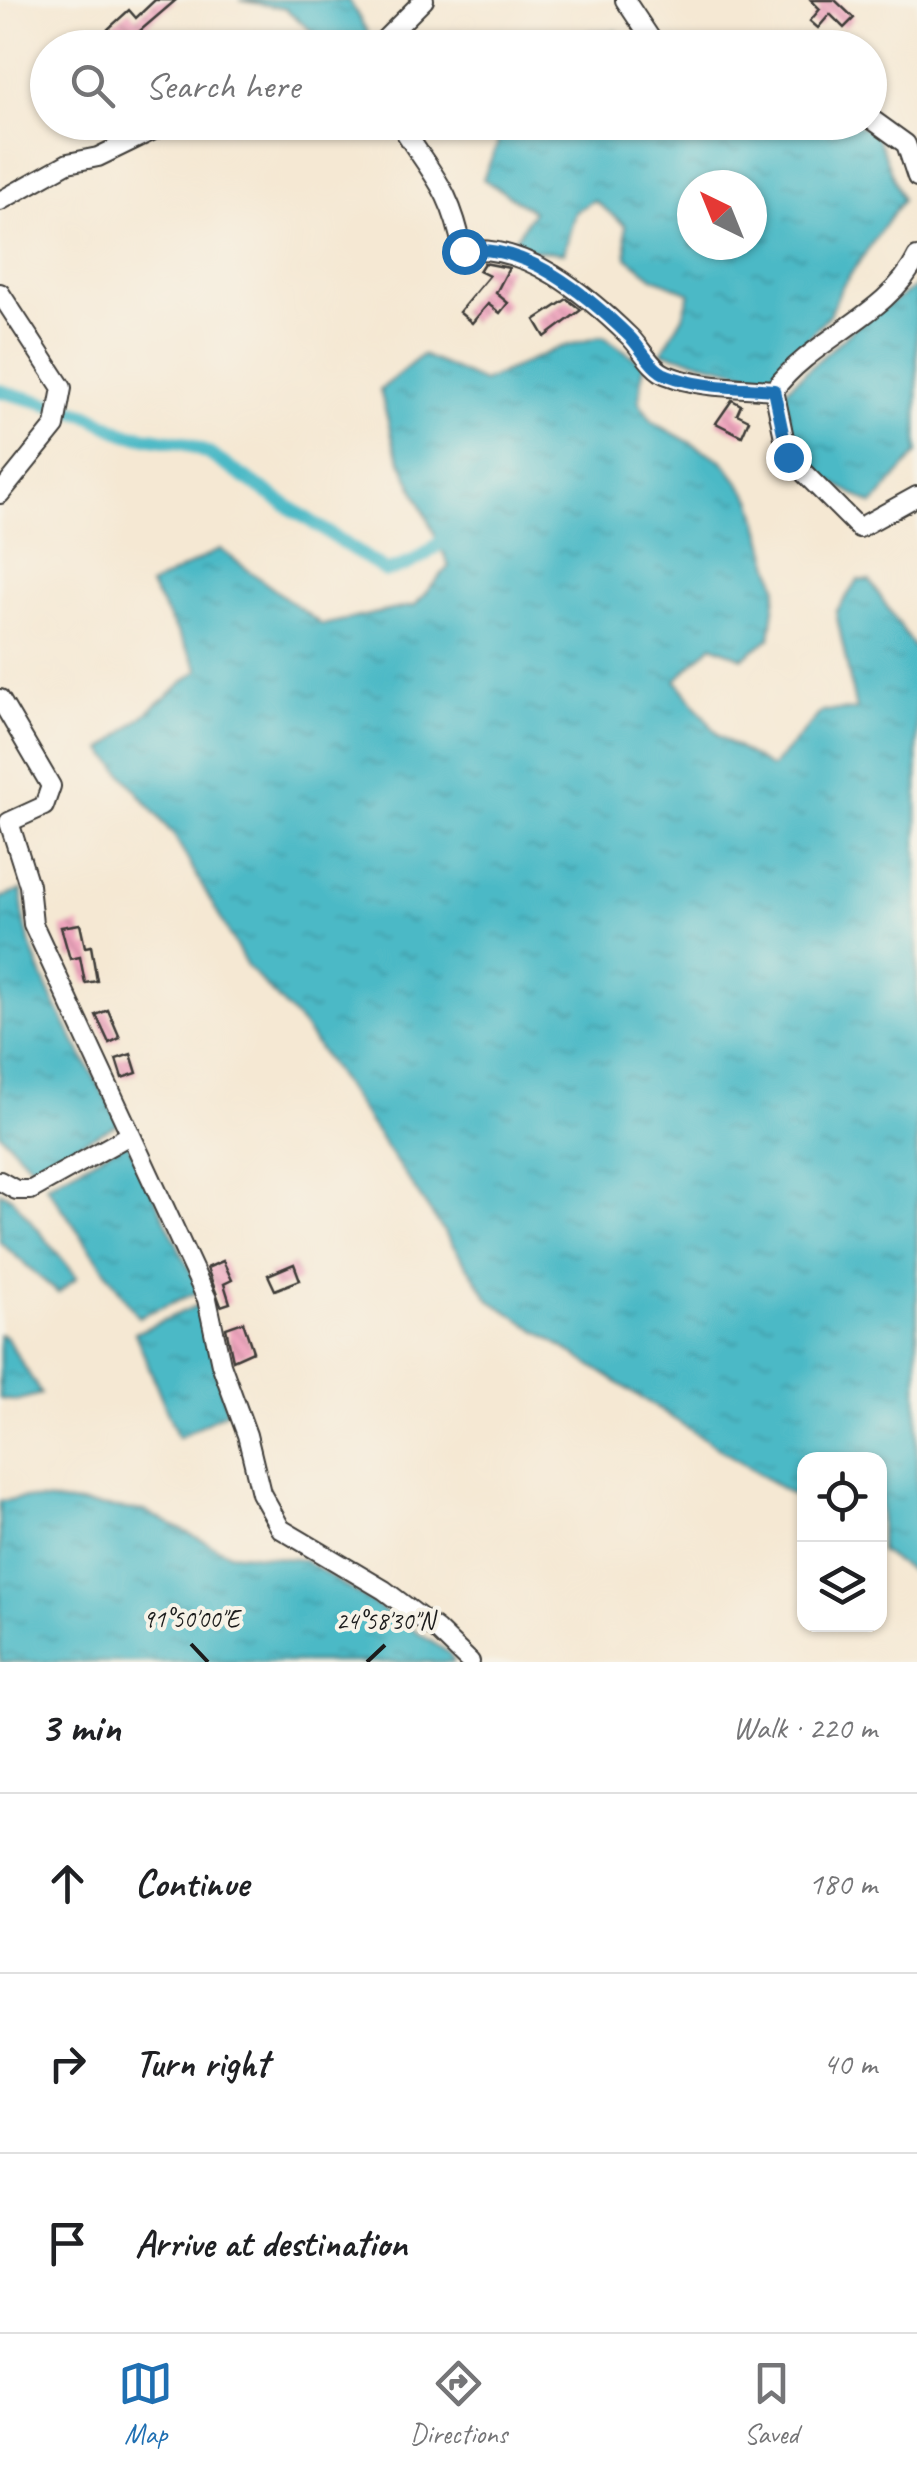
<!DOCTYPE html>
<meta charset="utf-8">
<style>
:root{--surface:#fff;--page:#f2f2f2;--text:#202124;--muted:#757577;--line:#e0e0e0;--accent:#1f6fb2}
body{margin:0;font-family:Caveat,sans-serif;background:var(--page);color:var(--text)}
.controls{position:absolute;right:30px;bottom:30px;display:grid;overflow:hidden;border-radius:20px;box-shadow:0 2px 8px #0004}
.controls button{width:90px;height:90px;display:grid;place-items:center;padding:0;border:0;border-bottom:2px solid var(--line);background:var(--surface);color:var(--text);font:50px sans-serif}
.compass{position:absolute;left:677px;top:170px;width:90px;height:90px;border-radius:50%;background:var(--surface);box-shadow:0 2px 8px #0004;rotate:317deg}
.stop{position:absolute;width:30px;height:30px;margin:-22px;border:8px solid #1f6fb2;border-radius:50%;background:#fff}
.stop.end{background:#1f6fb2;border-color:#fff;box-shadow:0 2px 10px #0008}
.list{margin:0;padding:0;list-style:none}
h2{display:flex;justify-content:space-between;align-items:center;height:130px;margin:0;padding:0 40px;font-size:42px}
h2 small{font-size:32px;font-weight:400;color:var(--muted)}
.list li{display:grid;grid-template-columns:65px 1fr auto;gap:30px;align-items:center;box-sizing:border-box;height:180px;padding:0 40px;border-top:2px solid var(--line)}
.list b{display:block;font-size:38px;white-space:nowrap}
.list em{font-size:32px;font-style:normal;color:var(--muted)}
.icon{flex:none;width:55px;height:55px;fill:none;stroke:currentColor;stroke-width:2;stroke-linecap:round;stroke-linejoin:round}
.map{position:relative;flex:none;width:917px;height:1662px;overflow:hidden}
.search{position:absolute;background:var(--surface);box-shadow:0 2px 8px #0004;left:30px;right:30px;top:30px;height:110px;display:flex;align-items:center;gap:25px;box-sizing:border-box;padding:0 35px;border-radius:55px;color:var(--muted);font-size:38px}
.sheet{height:670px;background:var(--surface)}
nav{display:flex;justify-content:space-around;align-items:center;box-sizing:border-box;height:140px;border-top:2px solid var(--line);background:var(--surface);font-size:28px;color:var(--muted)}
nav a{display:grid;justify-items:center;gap:5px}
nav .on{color:var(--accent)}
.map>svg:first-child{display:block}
.water{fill:url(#water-ripples);stroke:#346a71;stroke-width:2.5;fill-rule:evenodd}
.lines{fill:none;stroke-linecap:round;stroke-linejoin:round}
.canal{stroke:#4cb9c6;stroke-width:14}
.building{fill:url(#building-back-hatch)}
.minor-casing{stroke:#3d3b37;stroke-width:22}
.minor{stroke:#fff;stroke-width:18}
.route{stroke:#1f6fb2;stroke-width:12}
.ticks{fill:none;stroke:#1c1c1c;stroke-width:4}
.ticks-label{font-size:25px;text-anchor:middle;fill:#1c1c1c;stroke:#f7f3e8;stroke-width:8;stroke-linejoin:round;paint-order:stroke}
</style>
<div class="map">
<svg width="917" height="1662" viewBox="0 0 917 1662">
<defs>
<pattern id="water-ripples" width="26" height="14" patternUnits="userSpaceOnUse" patternTransform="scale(2.5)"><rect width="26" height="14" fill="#4cb9c6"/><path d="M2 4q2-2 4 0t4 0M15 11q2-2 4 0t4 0" fill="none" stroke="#429eaa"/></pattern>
<pattern id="building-back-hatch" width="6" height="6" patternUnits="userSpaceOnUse" patternTransform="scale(2.5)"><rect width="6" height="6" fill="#efa6be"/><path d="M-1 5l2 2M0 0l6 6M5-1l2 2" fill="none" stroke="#cc8ea3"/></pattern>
</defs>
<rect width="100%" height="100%" fill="#f7f3e8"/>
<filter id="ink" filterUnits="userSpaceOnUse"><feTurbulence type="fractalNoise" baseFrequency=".01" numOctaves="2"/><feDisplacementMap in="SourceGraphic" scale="20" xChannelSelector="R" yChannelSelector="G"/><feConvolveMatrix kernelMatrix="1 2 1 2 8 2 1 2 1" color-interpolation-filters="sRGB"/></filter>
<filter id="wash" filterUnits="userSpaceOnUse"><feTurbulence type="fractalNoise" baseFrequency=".0048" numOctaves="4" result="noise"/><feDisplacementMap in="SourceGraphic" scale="40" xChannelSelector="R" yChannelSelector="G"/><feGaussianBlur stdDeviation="2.25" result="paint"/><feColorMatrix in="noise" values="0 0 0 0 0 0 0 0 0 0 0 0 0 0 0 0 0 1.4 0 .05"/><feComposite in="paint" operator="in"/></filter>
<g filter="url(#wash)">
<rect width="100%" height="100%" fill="#f5e8d3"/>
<g class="water">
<polygon points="240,0 349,0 370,37 358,47 329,47 286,9"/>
<polygon points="616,31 631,47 557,47 588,32"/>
<path d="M492 123H854L876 134 902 200 841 288 831 312 772 379 662 352 683 316 690 293 654 278 627 257 625 225 594 200 575 212 564 253 532 250 514 241 533 211 483 179 498 143ZM692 185H752V245H692Z"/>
<polygon points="917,286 917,453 873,505 827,479 796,446 784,391 859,324"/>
<polygon points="603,336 644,364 639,402 653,422 723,461 753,501 777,587 770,638 743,658 712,645 676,680 719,736 771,768 822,711 856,710 836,612 858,580 870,581 917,652 917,1575 880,1551 880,1460 804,1460 804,1503 491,1301 304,1027 247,966 175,837 103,750 199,669 150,586 220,549 322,625 415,605 449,566 395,448 380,390 422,355 483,382 558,348"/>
<path d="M22 890C18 955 88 1064 120 1123L32 1167 0 1133V898Z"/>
<polygon points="127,1141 200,1291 138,1317 46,1185"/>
<polygon points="0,1191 13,1199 77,1277 58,1293 0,1242"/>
<polygon points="200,1304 227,1411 178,1438 135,1333"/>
<polygon points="0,1334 6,1337 41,1394 15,1401 0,1399"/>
<polygon points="24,1498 144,1511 228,1553 305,1560 449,1653 454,1662 0,1662 0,1501"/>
</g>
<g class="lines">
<path class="canal" d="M0 391 86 414 125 434 183 443 209 454 386 571C406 567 440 550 447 531"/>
</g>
<g id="blocks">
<g class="building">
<polygon points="155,0 176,0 120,48 101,48 113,35 108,29 129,10 136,18"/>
<polygon points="811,0 835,0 854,18 844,28 830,14 818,28 810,21 820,9"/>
<polygon points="484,263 509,268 496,293 508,303 500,313 488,304 472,323 459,312 489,276 479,271"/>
<polygon points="567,299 581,310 545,337 535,320"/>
<polygon points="732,400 741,405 737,414 749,420 742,436 716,423"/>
<polygon points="80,924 85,947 91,946 97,981 85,983 80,957 70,959 61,927"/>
<polygon points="108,1010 120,1038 109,1043 96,1015"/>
<polygon points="131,1054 137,1073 122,1078 116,1059"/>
<polygon points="223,1261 232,1280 224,1284 230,1303 221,1306 207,1268"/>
<polygon points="294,1264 300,1280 275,1290 268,1275"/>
<polygon points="243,1322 253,1351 233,1360 226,1328"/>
</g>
</g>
</g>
<g filter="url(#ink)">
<use href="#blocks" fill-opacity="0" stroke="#3d3b37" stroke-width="2.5"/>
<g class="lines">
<g class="minor-casing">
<g id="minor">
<polyline points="625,0 657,48"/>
<polyline points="376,48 424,0"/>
<polyline points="870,118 906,144 917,177"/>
<path d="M399 122C431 175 450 186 463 251 525 242 587 295 630 337 641 348 652 370 667 375 700 388 739 387 774 390"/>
<polyline points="0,201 68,163 98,157 170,122"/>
<path d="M917 257C889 315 812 338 774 390L788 457 859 528 917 496"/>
<polyline points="0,293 62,388 55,426 0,494"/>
<polyline points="0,699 51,786 44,806 9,822 29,885 33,924 207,1299 221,1364 247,1435 261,1493 281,1529 384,1590 437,1630 470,1662"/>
<polyline points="0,1181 16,1190 31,1190 128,1136"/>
</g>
</g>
<use href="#minor" class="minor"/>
</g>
</g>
<g class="lines" filter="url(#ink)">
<path class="route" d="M464 251C525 242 587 295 630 337 641 348 652 370 667 375 700 388 739 387 774 390L788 457"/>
</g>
<path class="ticks" d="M191 1644 208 1662M367 1662 385 1645"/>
<g class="ticks-label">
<text x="191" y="1627">91°50'00"E</text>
<text x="385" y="1629">24°58'30"N</text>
</g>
</svg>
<div class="controls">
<button><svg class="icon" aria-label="locate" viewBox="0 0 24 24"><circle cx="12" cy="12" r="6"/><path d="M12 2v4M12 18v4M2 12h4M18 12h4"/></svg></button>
<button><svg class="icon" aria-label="layers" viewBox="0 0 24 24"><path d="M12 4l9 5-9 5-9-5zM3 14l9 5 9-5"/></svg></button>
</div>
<svg class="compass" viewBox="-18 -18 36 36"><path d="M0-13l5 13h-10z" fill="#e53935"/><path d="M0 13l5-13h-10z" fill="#757577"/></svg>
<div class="stop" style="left:464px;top:251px"></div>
<div class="stop end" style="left:788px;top:457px"></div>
<div class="search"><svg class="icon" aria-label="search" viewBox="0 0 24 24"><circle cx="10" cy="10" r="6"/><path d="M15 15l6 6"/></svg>Search here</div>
</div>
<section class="sheet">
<h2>3 min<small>Walk · 220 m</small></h2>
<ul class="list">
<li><svg class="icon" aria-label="ahead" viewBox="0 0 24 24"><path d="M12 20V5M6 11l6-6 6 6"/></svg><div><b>Continue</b></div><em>180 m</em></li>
<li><svg class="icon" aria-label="right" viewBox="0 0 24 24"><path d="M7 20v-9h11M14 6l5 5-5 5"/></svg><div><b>Turn right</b></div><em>40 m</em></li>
<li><svg class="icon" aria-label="arrive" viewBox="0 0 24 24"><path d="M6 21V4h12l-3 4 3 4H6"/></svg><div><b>Arrive at destination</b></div></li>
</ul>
</section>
<nav>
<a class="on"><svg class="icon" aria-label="map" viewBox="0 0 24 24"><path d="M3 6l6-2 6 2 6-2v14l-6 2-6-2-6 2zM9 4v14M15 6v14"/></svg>Map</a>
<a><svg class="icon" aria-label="directions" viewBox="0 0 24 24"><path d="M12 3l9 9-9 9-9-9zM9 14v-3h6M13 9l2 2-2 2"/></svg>Directions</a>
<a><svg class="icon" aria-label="saved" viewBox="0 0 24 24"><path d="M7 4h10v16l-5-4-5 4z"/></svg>Saved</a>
</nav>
